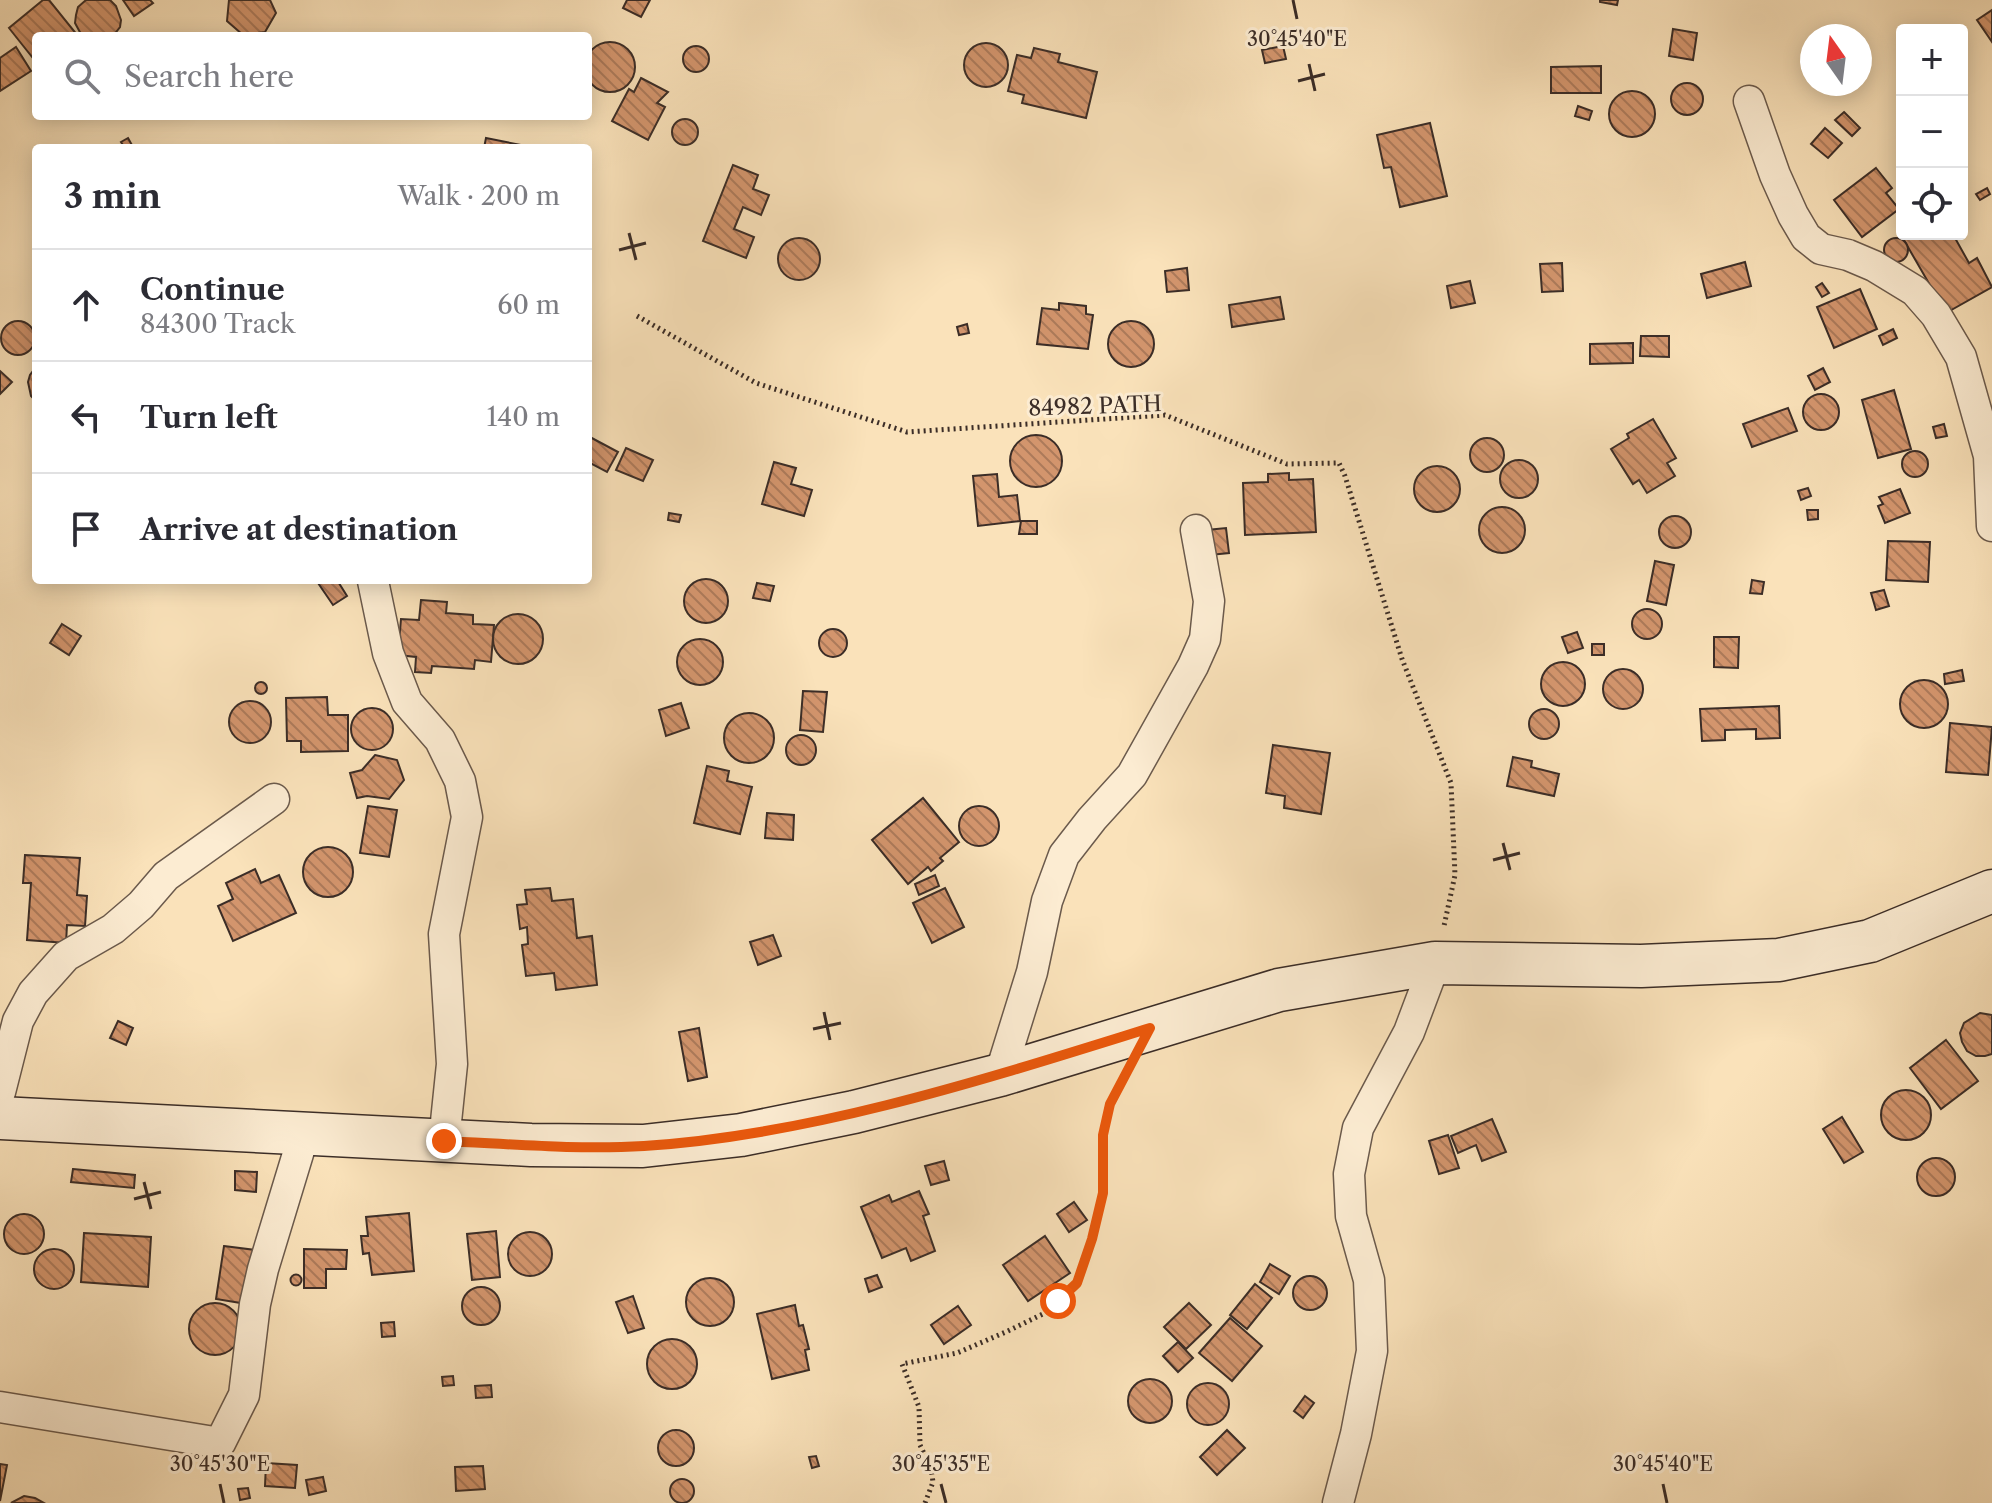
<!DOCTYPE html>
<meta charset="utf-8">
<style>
:root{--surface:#fff;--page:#f7f7f7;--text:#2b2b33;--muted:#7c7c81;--line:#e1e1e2}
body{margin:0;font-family:"Libre Caslon Text",serif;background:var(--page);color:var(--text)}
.controls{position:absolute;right:24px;top:24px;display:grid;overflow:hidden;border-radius:8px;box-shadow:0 4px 20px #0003}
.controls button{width:72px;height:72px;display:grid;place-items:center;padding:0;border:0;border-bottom:2px solid var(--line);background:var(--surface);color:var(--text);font:40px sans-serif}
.compass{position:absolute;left:1800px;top:24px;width:72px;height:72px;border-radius:50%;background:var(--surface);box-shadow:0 4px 20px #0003;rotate:346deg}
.stop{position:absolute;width:24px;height:24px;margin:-18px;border:6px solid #ea580c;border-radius:50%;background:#fff}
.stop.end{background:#ea580c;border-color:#fff;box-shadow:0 2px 8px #0008}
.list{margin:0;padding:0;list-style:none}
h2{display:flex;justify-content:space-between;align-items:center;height:104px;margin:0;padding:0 32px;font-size:34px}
h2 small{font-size:26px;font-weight:400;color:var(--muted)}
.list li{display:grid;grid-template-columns:52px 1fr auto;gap:24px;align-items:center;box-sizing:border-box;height:112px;padding:0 32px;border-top:2px solid var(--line)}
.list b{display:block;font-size:30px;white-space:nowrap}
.list p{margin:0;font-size:26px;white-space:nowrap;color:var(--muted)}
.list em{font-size:26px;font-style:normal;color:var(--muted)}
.icon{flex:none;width:44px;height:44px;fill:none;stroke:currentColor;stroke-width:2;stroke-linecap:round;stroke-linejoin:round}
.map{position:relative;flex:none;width:1992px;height:1503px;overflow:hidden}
.search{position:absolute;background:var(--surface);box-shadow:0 4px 20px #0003;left:32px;top:32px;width:560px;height:88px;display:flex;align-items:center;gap:20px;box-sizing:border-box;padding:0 28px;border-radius:8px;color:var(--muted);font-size:30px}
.panel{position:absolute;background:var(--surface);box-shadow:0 4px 20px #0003;left:32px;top:144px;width:560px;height:440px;border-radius:8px}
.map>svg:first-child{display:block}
.building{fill:url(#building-back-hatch);stroke:#3b2d27;stroke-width:2}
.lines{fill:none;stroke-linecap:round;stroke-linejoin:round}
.street-casing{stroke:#6b5a4c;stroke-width:33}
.secondary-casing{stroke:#3b2d27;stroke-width:45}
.path{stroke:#3b2d27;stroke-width:5;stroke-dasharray:2 4;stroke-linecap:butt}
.street{stroke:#fcecd2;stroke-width:30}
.secondary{stroke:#fcecd2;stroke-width:42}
.route{stroke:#ea580c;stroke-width:10}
.ticks{fill:none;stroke:#3b2d27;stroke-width:3}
.labels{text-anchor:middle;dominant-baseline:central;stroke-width:6;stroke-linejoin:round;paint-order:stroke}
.street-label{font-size:22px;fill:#3b2d27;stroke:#fcecd2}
.ticks-label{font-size:20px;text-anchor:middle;fill:#3b2d27;stroke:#fcecd2;stroke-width:6;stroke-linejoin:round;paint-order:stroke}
</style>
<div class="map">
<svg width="1992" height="1503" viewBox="0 0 1992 1503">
<defs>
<pattern id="building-back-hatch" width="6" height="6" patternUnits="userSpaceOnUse" patternTransform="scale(2)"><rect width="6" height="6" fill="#d3956d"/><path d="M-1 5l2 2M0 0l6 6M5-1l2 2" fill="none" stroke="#ac7a5a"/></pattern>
</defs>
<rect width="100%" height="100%" fill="#fae2ba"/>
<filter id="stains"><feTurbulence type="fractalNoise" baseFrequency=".0025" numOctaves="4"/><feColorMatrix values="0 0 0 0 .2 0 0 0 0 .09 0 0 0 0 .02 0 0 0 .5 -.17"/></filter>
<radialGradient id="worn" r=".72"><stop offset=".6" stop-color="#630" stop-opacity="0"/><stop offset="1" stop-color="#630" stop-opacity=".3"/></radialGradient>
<g class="building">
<polygon points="43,0 49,0 78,36 36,36 36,62 9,28"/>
<polygon points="86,0 110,0 116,6 121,20 120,27 113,36 82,36 75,23 76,15 78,7"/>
<polygon points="123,0 150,0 153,3 134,16"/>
<polygon points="229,0 270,0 276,13 265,32 243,35 227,21"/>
<polygon points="627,0 650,0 641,17 623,8"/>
<polygon points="1600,0 1618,0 1617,5 1600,2"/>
<polygon points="1992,10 1992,42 1977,20"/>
<polygon points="1673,29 1697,33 1693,60 1669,56"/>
<circle cx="610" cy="67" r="25"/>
<circle cx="986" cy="65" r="22"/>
<circle cx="696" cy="59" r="13"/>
<polygon points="1283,46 1286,59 1265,63 1262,50"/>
<polygon points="16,47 31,71 0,91 0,58"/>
<polygon points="1034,48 1060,54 1058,62 1097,72 1086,118 1022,103 1024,95 1008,91 1017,55 1031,58"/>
<polygon points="1601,66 1601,93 1551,93 1551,67"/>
<polygon points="641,78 668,92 657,103 665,107 648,140 612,121 629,89 634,92"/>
<circle cx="1687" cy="99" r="16"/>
<circle cx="1632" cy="114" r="23"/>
<polygon points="1578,106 1592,111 1589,120 1575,116"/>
<polygon points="1844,112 1860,128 1852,136 1835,120"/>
<circle cx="685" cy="132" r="13"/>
<polygon points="1430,123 1447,196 1400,207 1391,167 1384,168 1377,135"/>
<polygon points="1825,128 1842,143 1828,158 1811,144"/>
<polygon points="128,138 133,147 133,148 125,148 121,142"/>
<polygon points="486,138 521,145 520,148 484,148"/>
<polygon points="733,165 758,175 753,189 769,195 761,215 743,207 734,229 754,237 746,258 703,241"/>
<polygon points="1876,168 1892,188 1886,193 1899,209 1862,237 1834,200"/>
<polygon points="1987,188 1990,194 1980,200 1976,194"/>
<polygon points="1958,234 1959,236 1955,238 1969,263 1977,258 1992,287 1946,313 1901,235"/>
<circle cx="799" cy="259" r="21"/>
<circle cx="1896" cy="250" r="12"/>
<polygon points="1745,262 1751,286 1707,298 1701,274"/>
<polygon points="1562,263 1563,291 1542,292 1540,264"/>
<polygon points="1187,268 1189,290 1167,292 1165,271"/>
<polygon points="1470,281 1475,303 1451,308 1447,286"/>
<polygon points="1822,283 1829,293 1822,297 1816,287"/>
<polygon points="1860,289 1877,329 1834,348 1817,307"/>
<polygon points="1280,297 1284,319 1232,327 1229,305"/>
<polygon points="1059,303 1086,306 1086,314 1093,315 1088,349 1037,344 1042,308 1059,310"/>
<circle cx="1131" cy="344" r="23"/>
<circle cx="18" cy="338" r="17"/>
<polygon points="967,324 969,333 959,335 957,327"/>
<polygon points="1893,329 1897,338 1883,345 1879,336"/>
<polygon points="1641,336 1669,336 1669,357 1640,356"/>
<polygon points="1633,343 1633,363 1590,364 1590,344"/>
<polygon points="36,367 36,401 31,396 28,382 30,375"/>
<polygon points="1823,368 1830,382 1815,390 1808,376"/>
<polygon points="0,371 12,382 0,394"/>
<polygon points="1894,390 1911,449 1878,458 1862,400"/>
<circle cx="1821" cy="412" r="18"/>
<polygon points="1788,408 1797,431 1752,447 1743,424"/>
<polygon points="1653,419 1676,458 1667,463 1675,476 1647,493 1639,480 1633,484 1611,449 1629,438 1627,434"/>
<polygon points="1944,424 1947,436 1936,438 1933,427"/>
<circle cx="1036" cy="461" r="26"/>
<polygon points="588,436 618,452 607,472 588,462"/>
<circle cx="1487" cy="455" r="17"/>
<polygon points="626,448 653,460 643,481 616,470"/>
<circle cx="1915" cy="464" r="13"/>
<circle cx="1519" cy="479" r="19"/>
<polygon points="774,462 796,468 791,484 812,490 804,516 762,504"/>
<circle cx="1437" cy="489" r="23"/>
<polygon points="1289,473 1289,480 1313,479 1316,532 1245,535 1243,483 1268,482 1268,474"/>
<polygon points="997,474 999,497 1017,495 1020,521 978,526 973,476"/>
<polygon points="1808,488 1811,496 1801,500 1798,491"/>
<polygon points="1900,489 1910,513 1885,523 1878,506 1883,504 1879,497"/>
<circle cx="1502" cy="530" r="23"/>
<polygon points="1807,510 1818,510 1818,519 1808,520"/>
<polygon points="669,513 681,515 679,522 668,520"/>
<circle cx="1675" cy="532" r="16"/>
<polygon points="1021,521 1037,521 1037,534 1019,534"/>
<polygon points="1226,528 1229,553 1210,555 1207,530"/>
<polygon points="1888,541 1930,542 1928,582 1886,580"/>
<polygon points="1655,561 1674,565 1666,605 1647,601"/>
<circle cx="706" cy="601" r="22"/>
<polygon points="316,580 337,580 347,596 333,605"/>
<polygon points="1752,580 1764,582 1762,594 1750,593"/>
<polygon points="757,583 774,586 770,601 753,598"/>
<polygon points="1884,590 1889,606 1876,610 1871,593"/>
<polygon points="421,600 447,602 446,613 473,615 473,624 494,625 491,662 475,660 474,669 432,666 431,673 415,672 416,657 398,655 401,619 419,620"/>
<circle cx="1647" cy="624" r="15"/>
<circle cx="518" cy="639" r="25"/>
<polygon points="62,624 81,636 69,655 50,643"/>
<circle cx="833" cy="643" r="14"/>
<polygon points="1577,632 1583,648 1568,653 1562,637"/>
<polygon points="1714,637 1739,637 1738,668 1714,667"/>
<circle cx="700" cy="662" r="23"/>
<rect x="1592" y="644" width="12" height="11"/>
<circle cx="1563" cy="684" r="22"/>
<circle cx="1623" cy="689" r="20"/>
<polygon points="1962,670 1964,681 1945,684 1944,674"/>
<circle cx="1924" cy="704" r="24"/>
<circle cx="261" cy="688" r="6"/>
<polygon points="803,691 827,692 823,732 800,730"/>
<polygon points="327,697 328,715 348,715 348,751 301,752 301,741 287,741 286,698"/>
<circle cx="250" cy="722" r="21"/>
<polygon points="681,703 689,728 666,736 659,710"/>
<polygon points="1779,706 1780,738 1756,739 1756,729 1725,730 1725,740 1702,741 1700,709"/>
<circle cx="372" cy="729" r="21"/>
<circle cx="1544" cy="724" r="15"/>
<circle cx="749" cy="738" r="25"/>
<polygon points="1950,723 1992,727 1988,775 1946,772"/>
<circle cx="801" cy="750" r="15"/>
<polygon points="1273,745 1330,753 1321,814 1284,808 1285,796 1266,793"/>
<polygon points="375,755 397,760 404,780 389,799 367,796 357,798 350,773 362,770"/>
<polygon points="1513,757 1532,761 1531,767 1559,774 1554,796 1507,786"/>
<polygon points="707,766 729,771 727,781 752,787 740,834 694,823"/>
<polygon points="923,798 959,842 940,858 943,861 931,871 928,867 908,884 872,840"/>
<circle cx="979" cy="826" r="20"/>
<polygon points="368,806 397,810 389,857 360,853"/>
<polygon points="767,813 794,815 793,840 765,838"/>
<circle cx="328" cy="872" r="25"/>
<polygon points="25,855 80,858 77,895 87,896 85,926 67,925 66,943 27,940 31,883 23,883"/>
<polygon points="255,869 261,883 279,875 296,913 233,941 218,906 233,899 226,883"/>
<polygon points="935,875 939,886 919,895 915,884"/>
<polygon points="550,888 552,901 573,899 577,938 592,936 597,985 556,990 554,973 526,976 522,945 528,944 527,927 520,929 517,905 527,904 525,890"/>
<polygon points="945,888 964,927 932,943 913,903"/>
<polygon points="773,935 781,956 758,965 750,942"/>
<polygon points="1980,1013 1992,1015 1992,1054 1985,1056 1976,1056 1967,1051 1962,1042 1960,1033 1964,1023"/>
<polygon points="118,1021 133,1028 126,1045 110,1038"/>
<polygon points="699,1028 707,1077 688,1081 679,1032"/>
<polygon points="1946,1040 1978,1081 1941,1109 1910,1068"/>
<circle cx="1906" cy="1115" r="25"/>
<polygon points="1842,1117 1863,1152 1844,1163 1823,1129"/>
<polygon points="1492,1119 1506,1152 1482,1161 1476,1145 1458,1153 1451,1136"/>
<polygon points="1448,1135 1459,1168 1439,1174 1429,1141"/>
<circle cx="1936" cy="1177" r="19"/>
<polygon points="944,1161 949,1180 931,1185 925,1166"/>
<polygon points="73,1169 135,1175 134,1188 71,1182"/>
<polygon points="235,1171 257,1172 256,1192 235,1190"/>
<polygon points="919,1191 929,1214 923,1216 935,1251 911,1261 906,1248 882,1258 861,1207 889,1195 892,1202"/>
<polygon points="1074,1202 1087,1220 1069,1232 1057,1214"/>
<polygon points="409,1213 414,1271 372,1275 369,1253 363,1254 361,1236 368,1236 366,1217"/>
<circle cx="24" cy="1234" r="20"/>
<polygon points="496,1231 500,1277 472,1280 467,1234"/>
<circle cx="530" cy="1254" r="22"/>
<polygon points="84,1233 151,1237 148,1287 81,1282"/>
<polygon points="1045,1236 1070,1273 1028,1301 1003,1265"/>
<polygon points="224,1246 255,1250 247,1304 216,1299"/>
<polygon points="304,1249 347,1250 346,1269 326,1269 326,1288 304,1288"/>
<circle cx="54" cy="1269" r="20"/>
<polygon points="1270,1264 1290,1276 1279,1294 1260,1282"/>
<circle cx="296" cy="1280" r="5.5"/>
<polygon points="877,1275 882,1287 869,1292 865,1279"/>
<circle cx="1310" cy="1293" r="17"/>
<circle cx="710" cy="1302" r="24"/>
<polygon points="1255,1284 1272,1298 1247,1329 1230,1315"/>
<circle cx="481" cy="1306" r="19"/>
<polygon points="633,1296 644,1328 628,1333 616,1302"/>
<polygon points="1189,1303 1211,1325 1186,1349 1164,1327"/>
<circle cx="215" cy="1329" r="26"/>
<polygon points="795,1305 799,1326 803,1325 809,1349 805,1350 809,1370 772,1379 757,1314"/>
<polygon points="958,1306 971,1325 944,1344 931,1325"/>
<polygon points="1230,1318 1262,1346 1232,1381 1199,1353"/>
<polygon points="394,1322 395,1336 382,1337 381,1323"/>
<circle cx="672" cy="1364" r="25"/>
<polygon points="1178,1342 1193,1358 1178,1372 1163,1356"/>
<polygon points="453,1376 454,1385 443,1386 442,1377"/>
<circle cx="1150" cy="1401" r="22"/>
<circle cx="1208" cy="1404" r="21"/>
<polygon points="491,1385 492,1397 476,1398 475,1386"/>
<polygon points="1305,1396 1314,1403 1303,1418 1294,1411"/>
<polygon points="1227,1430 1245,1448 1217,1475 1200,1457"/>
<circle cx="676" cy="1448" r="18"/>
<polygon points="816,1456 819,1466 812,1468 809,1457"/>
<polygon points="266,1463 297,1465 295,1488 265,1486"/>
<polygon points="0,1464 7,1465 0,1501"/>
<polygon points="483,1466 485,1489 456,1491 455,1467"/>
<polygon points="323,1477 326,1491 309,1495 306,1480"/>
<circle cx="682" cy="1491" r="12"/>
<polygon points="248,1488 250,1498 240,1500 238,1489"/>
<polygon points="24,1496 35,1498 44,1503 11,1503"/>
</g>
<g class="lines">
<g class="street-casing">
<g id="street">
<polyline points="1749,101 1775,175 1793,215 1806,237 1821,249 1848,255 1874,266 1915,291 1936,315 1961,357 1989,456 1992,526"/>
<polyline points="373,581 388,653 407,702 440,740 460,781 467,817 444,934 452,1064 444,1141"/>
<polyline points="1000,1075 1032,972 1047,901 1064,855 1092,819 1132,775 1193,666 1205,639 1209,601 1196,530"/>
<polyline points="0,1092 18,1021 33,993 66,956 113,929 141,905 166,876 274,799"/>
<polyline points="0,1407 220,1443 244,1395 255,1304 263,1269 304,1134"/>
<polyline points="1338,1503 1356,1434 1372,1351 1369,1280 1351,1216 1349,1174 1358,1128 1409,1032 1435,963"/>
</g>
</g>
<g class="secondary-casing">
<polyline id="secondary" points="0,1118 531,1145 643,1146 741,1135 854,1112 1000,1075 1279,990 1435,963 1641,966 1779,960 1870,941 1992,891"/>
</g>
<g class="path">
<polyline points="637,316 756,383 907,432 1165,415 1287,464 1339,463 1345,476 1402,659 1451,783 1455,875 1444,926"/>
<polyline points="925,1503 933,1482 931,1468 920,1445 919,1407 902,1364 957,1353 1008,1331 1049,1311 1077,1283 1092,1239 1103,1193 1103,1135 1110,1104 1124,1078"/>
</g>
<use href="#street" class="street"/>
<use href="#secondary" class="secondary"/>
</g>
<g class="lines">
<path class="route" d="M444 1141C510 1144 578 1150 644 1146 814 1135 989 1078 1150 1028L1110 1104 1103 1135V1193L1092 1239 1077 1283 1058 1301"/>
</g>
<path class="ticks" d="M1293 0 1297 19M1309 64 1315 91M1298 81 1325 74M629 233 636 260M619 250 646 243M1503 843 1510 870M1493 860 1520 853M824 1012 830 1040M813 1029 841 1023M144 1182 151 1209M134 1199 161 1192M220 1484 224 1503M941 1484 946 1503M1663 1484 1667 1503"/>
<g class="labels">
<g class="street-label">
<text transform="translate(1095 406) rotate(-2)">84982 PATH</text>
</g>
</g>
<g class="ticks-label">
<text x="1297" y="46">30°45'40"E</text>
<text x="220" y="1471">30°45'30"E</text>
<text x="941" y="1471">30°45'35"E</text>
<text x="1663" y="1471">30°45'40"E</text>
</g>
<rect width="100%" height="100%" filter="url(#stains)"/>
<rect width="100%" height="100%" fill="url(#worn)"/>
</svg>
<div class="controls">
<button>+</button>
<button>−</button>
<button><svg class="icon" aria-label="locate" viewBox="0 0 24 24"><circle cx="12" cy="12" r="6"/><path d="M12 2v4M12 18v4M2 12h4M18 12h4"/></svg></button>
</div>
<svg class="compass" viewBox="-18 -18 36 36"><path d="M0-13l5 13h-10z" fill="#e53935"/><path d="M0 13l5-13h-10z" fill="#7c7c81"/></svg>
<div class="stop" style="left:1058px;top:1301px"></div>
<div class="stop end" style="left:444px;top:1141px"></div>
<div class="search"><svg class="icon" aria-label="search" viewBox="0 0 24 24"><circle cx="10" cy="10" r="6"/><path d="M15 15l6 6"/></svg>Search here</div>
<section class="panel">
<h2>3 min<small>Walk · 200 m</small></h2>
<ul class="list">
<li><svg class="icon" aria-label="ahead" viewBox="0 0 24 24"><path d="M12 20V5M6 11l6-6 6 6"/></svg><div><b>Continue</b><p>84300 Track</p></div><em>60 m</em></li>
<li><svg class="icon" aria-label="left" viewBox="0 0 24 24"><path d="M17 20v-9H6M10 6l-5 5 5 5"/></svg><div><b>Turn left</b></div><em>140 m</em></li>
<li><svg class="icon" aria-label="arrive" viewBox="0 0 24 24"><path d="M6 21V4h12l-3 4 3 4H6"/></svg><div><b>Arrive at destination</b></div></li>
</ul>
</section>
</div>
